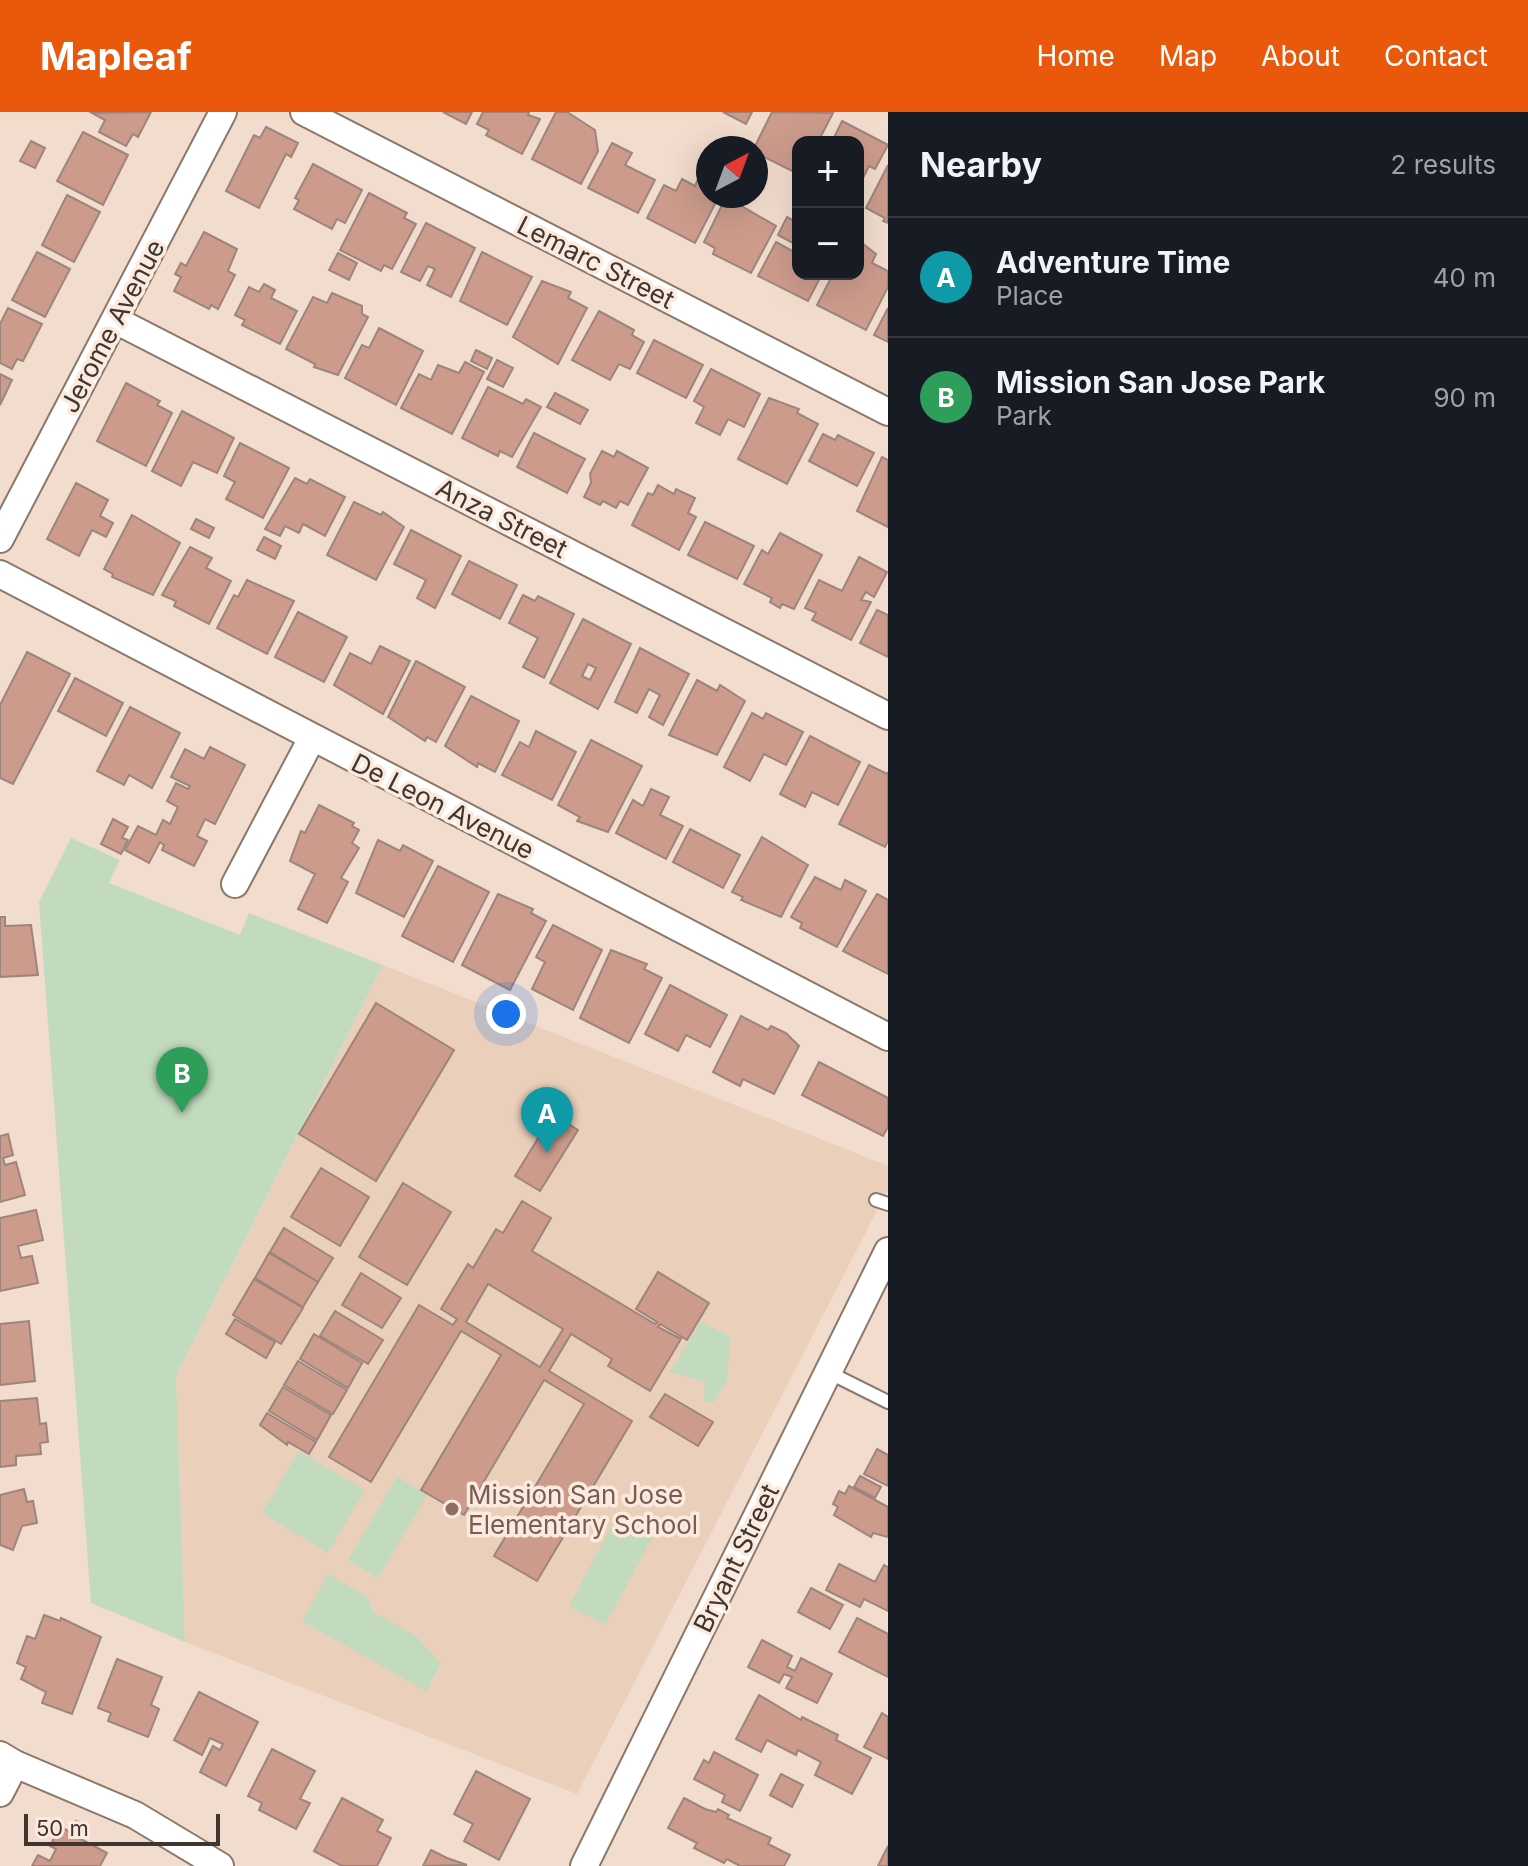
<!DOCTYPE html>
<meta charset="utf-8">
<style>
:root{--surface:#171b24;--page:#242831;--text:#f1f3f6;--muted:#9ea1a6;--line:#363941;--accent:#ea580c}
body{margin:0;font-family:Inter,sans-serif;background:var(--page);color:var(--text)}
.controls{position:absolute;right:24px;top:24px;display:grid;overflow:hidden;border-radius:16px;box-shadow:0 8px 32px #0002}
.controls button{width:72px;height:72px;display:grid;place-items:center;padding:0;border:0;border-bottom:2px solid var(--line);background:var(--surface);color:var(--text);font:40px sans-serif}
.compass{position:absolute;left:696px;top:24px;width:72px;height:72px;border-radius:50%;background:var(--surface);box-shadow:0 8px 32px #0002;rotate:41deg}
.scale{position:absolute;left:24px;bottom:20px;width:196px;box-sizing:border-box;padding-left:8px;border:4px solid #3f3630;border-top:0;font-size:22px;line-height:28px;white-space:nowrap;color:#3f3630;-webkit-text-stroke:6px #fceade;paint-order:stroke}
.you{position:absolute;left:506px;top:902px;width:28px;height:28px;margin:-20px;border:6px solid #fff;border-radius:50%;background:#1a73e8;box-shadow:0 0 0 12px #1a73e833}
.badge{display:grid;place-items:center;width:52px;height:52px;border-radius:50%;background:var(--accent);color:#fff;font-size:26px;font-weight:700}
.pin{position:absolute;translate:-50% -66px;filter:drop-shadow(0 2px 4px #0008)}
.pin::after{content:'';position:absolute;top:42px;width:28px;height:24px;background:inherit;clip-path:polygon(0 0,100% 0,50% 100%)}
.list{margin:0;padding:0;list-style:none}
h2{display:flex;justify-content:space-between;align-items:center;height:104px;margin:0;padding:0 32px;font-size:34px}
h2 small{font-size:26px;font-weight:400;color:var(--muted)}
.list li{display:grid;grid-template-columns:52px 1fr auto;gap:24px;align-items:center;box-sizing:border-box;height:120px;padding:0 32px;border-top:2px solid var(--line)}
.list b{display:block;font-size:30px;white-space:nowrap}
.list p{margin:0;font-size:26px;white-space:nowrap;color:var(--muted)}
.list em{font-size:26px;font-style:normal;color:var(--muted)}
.map{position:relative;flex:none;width:888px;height:1754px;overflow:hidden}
header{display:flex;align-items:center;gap:48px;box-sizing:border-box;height:112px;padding:0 40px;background:var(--accent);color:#fff}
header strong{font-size:38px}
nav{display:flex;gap:44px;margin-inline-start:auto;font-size:28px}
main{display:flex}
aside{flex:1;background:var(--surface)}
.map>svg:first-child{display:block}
.built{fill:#eacfbb}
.green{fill:#c2dbbe}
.building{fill:#cc9b8b;stroke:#9d857e;stroke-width:2;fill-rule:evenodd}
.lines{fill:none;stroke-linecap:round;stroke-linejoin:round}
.service-casing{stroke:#8b786a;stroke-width:16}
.minor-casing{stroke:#8b786a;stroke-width:30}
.service{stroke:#fff;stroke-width:12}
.minor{stroke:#fff;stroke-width:26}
.education-dot{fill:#8d6e63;stroke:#fceade;stroke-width:3}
.labels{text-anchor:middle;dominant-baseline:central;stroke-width:7;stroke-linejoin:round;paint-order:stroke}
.street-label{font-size:26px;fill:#3f3630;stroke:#fceade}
.education-label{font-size:26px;fill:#785e54;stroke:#fceade;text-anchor:start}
</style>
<header>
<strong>Mapleaf</strong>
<nav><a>Home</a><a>Map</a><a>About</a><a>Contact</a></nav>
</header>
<main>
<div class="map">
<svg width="888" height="1754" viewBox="0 0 888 1754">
<rect width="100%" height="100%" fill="#f2dccd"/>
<polygon class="built" points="383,853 888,1054 888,1077 577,1682 185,1530 176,1264"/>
<g class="green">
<polygon points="71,726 120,748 109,771 240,823 249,801 383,853 176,1264 185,1530 91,1491 39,790"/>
<polygon points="701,1210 731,1225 727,1268 715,1290 704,1289 705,1270 670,1260"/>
<polygon points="299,1339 365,1378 328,1441 262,1401"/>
<polygon points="397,1365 427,1383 378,1466 348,1448"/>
<polygon points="619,1400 655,1421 605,1513 569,1494"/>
<polygon points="328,1462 368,1485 374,1501 415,1523 441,1551 426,1579 302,1509"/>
</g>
<g class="building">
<polygon points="151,0 138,25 133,22 126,34 99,20 105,8 92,1"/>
<polygon points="443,0 472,0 466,12"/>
<polygon points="483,0 529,0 528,3 540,7 522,42 486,23 489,18 477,12"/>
<polygon points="556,0 567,0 595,18 598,39 581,72 532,47"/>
<polygon points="723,0 752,0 746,12"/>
<polygon points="772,0 833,1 818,30 798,30 798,62 756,41 754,36"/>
<polygon points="842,9 888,33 875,57 869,54 861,70 858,30 832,30"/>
<polygon points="266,15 298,31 291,45 286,42 259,96 226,79 254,23 260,26"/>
<polygon points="83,20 128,43 103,93 57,69"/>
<polygon points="31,29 45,36 35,56 20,49"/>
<polygon points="612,31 632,41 625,53 655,68 638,101 588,76"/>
<polygon points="313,52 362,78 345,111 337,107 332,117 294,97 299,88 295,86"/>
<polygon points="888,53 888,111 883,109 885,106 866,96"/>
<polygon points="682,67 695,74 698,67 708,72 708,84 719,84 695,131 647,106 664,73 676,79"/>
<polygon points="369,81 407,101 404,106 416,112 392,157 384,153 381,159 340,138"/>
<polygon points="67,83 100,100 74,150 42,133"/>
<polygon points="726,85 776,114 751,161 713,142 715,136 704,130"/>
<polygon points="787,105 798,111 793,131 778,123"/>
<polygon points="426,111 475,136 451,185 427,173 435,157 428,154 420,169 401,160"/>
<polygon points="204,120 237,137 228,159 235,163 218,197 211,193 209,197 174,179 181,165 175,162 181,151 186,154"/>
<polygon points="858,128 876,142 872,151 888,159 888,175 866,218 817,193 833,162 858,162"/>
<polygon points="776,130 798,142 798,162 822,162 808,189 758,164"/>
<polygon points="37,140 70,157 45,205 12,188"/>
<polygon points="482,140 532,165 507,213 460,189"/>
<polygon points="338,141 357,151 349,168 329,158"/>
<polygon points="542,169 571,180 568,186 587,196 558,252 513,225"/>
<polygon points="264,172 275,178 271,186 297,199 280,232 242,213 245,208 235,203 249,175 259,180"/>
<polygon points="332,181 362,194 362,202 368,205 338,263 314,255 315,252 286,237 313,185 327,191"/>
<polygon points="8,196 42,212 23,249 17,247 12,257 0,251 0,212"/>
<polygon points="888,196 888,230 874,223"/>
<polygon points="599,199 634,218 632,223 644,230 630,257 619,252 610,268 572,248"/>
<polygon points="379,216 423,239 396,293 345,266 362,233 369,236"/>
<polygon points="654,228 703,253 686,286 637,261"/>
<polygon points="476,238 492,246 487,257 471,249"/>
<polygon points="497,248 513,256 503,275 487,267"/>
<polygon points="465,250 484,260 452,322 401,296 419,262 431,268 438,253 459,261"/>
<polygon points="711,257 760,282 744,315 728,307 720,323 696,311 704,295 694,289"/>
<polygon points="0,262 12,268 0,293"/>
<polygon points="126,271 160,289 157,293 172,301 146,354 97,329"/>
<polygon points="488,275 523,292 526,287 541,295 512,345 500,339 498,344 462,326"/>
<polygon points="555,281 588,298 580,312 547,295"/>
<polygon points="769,286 799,297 797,301 818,312 787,372 738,347"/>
<polygon points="182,299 234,326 217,361 193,350 181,374 152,359"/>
<polygon points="534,321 585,347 567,381 517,355"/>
<polygon points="823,322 835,328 838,323 874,341 857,374 809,349"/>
<polygon points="240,331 289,356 263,406 226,387 235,370 224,364"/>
<polygon points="602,339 614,345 617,339 648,356 628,393 620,389 616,396 603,389 600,393 584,385 591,371 590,362"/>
<polygon points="882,345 888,348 888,415 857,399"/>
<polygon points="295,366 307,372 310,367 345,385 325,424 303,412 299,421 285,414 280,424 265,417"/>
<polygon points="76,371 108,388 100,404 113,411 106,425 92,418 79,444 47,427"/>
<polygon points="658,373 674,382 676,377 695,386 688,401 696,405 679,438 632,413 648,381 653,383"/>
<polygon points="354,390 381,403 383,400 404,415 376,468 327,443"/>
<polygon points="132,403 180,431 153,483 112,465 113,462 104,457"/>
<polygon points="196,407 214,416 209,426 191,417"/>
<polygon points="705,410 754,434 737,467 688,443"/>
<polygon points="411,418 461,444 435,496 417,486 426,468 394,452"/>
<polygon points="780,421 822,443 794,497 782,492 780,496 770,490 772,486 744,472 762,438 768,442"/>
<polygon points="264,425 281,434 275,447 257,438"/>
<polygon points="190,435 212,446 206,456 231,469 209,512 174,494 176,489 162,483"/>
<polygon points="859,445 887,460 874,485 866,480 861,488 871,490 851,528 812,508 816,501 805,496 819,468 842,479"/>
<polygon points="469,449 517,473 500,507 452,482"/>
<polygon points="247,468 294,489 267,542 217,516 234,483 238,485"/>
<polygon points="523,483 535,489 538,484 574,502 544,566 523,555 538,526 509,511"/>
<polygon points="877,498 888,503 888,545 860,531"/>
<polygon points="298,500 347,525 324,570 275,545"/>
<path d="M583 507 631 532 598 597 550 571ZM588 552 596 556 590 568 582 564Z"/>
<polygon points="380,534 410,549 383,602 334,573 350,541 371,552"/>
<polygon points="640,536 689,562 663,613 649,605 660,583 649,577 637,601 615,590"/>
<polygon points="27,540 70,562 13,672 0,666 0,593"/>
<polygon points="416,549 465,575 436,630 427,625 425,629 388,605"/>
<polygon points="75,566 123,591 106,624 58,599"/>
<polygon points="697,568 717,579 720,573 745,589 717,643 669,623"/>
<polygon points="471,584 519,609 495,660 478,651 477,655 445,634"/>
<polygon points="130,595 180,621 152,676 129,663 124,673 97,659"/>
<polygon points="752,601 763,607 766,601 803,620 786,653 764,642 750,669 724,655"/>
<polygon points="536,619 576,640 552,688 502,663 520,630 529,635"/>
<polygon points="810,624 860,650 838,693 812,680 805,695 780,682"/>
<polygon points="591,628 642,654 608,720 577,709 580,705 558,693"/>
<polygon points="210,635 245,653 215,712 205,707 197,724 207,729 194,754 162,738 164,733 160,730 149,751 125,738 138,714 156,723 163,708 170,712 178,695 167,689 176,671 188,677 190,674 171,665 185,637 204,647"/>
<polygon points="869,653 887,662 888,660 888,729 885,735 839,712"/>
<polygon points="651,677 669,685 660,703 683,714 666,747 616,721 633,688 643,694"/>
<polygon points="319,693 354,711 352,714 359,718 352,731 359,736 341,766 348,770 327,811 298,797 315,762 290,749 301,719 305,721"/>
<polygon points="113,707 128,715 122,726 128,728 121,742 101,732"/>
<polygon points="690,717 740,743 723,776 673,750"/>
<polygon points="762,725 808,753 781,805 741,788 743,785 732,780"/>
<polygon points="378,728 400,739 403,733 433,749 404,805 356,781"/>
<polygon points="438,754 489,780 453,850 402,824"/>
<polygon points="815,765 841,778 845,768 866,779 837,835 800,816 802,811 791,805"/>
<polygon points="498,782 533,797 531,801 546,809 510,878 462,853"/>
<polygon points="877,782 888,788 888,862 843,839"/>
<polygon points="0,805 5,805 5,814 31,813 38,863 0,865"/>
<polygon points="553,813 602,838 573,898 532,877 545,850 536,845"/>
<polygon points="611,838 647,852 644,857 662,866 629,931 580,906"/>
<polygon points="670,873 727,903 710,935 686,923 678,939 645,922"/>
<polygon points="376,891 454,938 376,1069 299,1022"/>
<polygon points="741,904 768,918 771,914 786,921 799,934 774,982 743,967 740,974 713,960"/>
<polygon points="819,950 888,986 888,1015 883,1024 802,983"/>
<polygon points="553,1002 578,1018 540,1079 515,1064"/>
<polygon points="8,1022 13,1043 3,1046 5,1053 16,1050 25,1083 0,1090 0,1024"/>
<polygon points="321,1056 369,1085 340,1134 291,1105"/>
<polygon points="403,1071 451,1100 407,1173 359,1145"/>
<path d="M522 1089 551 1106 532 1139 655 1212 657 1210 636 1197 658 1160 709 1191 687 1228 660 1212 658 1215 681 1227 650 1279 608 1254 612 1247 571 1222 549 1259 632 1309 537 1469 494 1444 584 1292 544 1268 464 1403 421 1378 501 1243 461 1219 371 1370 329 1345 419 1193 453 1213 457 1207 441 1197 468 1152 473 1156 496 1117 503 1121ZM488 1172 563 1217 540 1255 466 1210Z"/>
<polygon points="36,1098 43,1128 18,1134 21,1146 32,1144 38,1171 0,1179 0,1106"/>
<polygon points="284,1116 333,1146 318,1170 270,1140"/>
<polygon points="269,1141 318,1170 303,1195 255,1166"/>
<polygon points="361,1161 401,1186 382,1216 342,1193"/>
<polygon points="254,1167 303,1196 281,1232 233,1203"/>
<polygon points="335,1199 383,1228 368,1252 320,1224"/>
<polygon points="235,1207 275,1230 266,1246 226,1222"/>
<polygon points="29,1209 35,1269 0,1273 0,1212"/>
<polygon points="314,1222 362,1251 348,1276 300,1247"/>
<polygon points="298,1249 347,1278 333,1302 284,1273"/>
<polygon points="283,1275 331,1303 317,1328 269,1299"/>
<polygon points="665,1282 713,1310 698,1334 650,1305"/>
<polygon points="37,1286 40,1312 46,1311 48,1330 40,1331 41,1342 16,1344 16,1353 0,1355 0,1289"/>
<polygon points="267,1301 316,1330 309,1342 288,1330 287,1333 260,1313"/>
<polygon points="877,1337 888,1343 888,1374 864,1362"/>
<polygon points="860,1364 881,1375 875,1386 854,1375"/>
<polygon points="849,1374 888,1395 888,1425 873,1421 871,1425 834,1403 838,1395 833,1392 839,1379 845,1382"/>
<polygon points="24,1377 27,1390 33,1389 37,1411 22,1414 13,1438 0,1433 0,1383"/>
<polygon points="839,1452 875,1470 884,1453 888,1455 888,1499 864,1487 860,1495 826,1478"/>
<polygon points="811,1476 843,1493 830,1517 798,1500"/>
<polygon points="44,1503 60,1509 61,1506 101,1525 72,1602 42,1591 46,1580 21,1567 26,1555 17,1551 27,1524 35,1527"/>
<polygon points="857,1506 888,1522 888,1565 839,1540"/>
<polygon points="762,1528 792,1544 787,1555 795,1559 801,1546 832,1562 817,1591 786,1576 792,1565 784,1562 779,1571 748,1555"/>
<polygon points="117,1547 162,1565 151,1593 159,1597 148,1625 108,1609 111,1601 98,1596"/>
<polygon points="199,1580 258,1610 226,1674 200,1660 213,1634 220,1638 223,1632 210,1626 202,1643 174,1628"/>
<polygon points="759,1583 801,1608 802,1605 838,1623 836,1628 871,1646 852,1682 815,1663 821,1650 798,1638 796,1643 767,1628 761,1640 736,1627"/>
<polygon points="882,1601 888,1605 888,1647 864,1635"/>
<polygon points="272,1637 315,1659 300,1687 310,1691 296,1717 259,1698 262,1691 248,1684"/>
<polygon points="714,1640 758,1663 740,1699 722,1690 725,1683 694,1667 704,1648 709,1651"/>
<polygon points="476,1659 530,1687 499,1748 464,1729 473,1712 454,1702"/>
<polygon points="781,1662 803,1673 792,1695 770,1683"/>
<polygon points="342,1686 383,1708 377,1719 391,1726 377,1754 342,1754 314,1739"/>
<polygon points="684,1686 705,1697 716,1700 718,1697 729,1703 727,1706 771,1726 768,1732 790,1743 784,1754 740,1754 727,1747 724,1751 694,1736 697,1731 668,1716"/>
<polygon points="76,1709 84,1713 77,1725 107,1741 100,1754 32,1754 38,1743 50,1749 56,1737 50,1734 60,1714 70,1720"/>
<polygon points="888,1734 888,1754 878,1754"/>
<polygon points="431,1738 447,1746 467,1753 423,1754"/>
</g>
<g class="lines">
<g class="service-casing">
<g id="service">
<polyline points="876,1088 888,1092"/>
<polyline points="828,1260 888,1290"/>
</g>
</g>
<g class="minor-casing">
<g id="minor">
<polyline points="304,0 888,300"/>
<polyline points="115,208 888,604"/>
<polyline points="0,427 223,0"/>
<polyline points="0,462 888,925"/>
<polyline points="235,772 312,626"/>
<polyline points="0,1643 15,1652 135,1703 220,1754"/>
<polyline points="0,1681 15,1652"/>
<polyline points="584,1754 888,1139"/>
</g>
</g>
<use href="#service" class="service"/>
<use href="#minor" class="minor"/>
</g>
<circle class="education-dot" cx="452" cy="1397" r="8"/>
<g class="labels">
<g class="street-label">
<text transform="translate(596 150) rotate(27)">Lemarc Street</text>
<text transform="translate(112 214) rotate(-62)">Jerome Avenue</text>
<text transform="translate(502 406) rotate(27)">Anza Street</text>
<text transform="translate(443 694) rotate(27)">De Leon Avenue</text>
<text transform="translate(736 1446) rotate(-64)">Bryant Street</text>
</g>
<g class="education-label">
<text x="468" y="1382">Mission San Jose<tspan x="468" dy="30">Elementary School</tspan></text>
</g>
</g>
</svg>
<div class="controls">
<button>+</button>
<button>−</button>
</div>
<svg class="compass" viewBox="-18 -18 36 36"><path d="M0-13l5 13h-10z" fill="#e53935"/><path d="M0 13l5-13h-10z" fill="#9ea1a6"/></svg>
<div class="scale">50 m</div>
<div class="you"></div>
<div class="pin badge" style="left:547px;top:1041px;background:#0f9aa8">A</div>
<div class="pin badge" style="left:182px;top:1001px;background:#2e9e5b">B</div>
</div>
<aside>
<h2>Nearby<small>2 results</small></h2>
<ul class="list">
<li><span class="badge" style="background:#0f9aa8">A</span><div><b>Adventure Time</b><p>Place</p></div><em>40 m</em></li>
<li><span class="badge" style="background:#2e9e5b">B</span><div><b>Mission San Jose Park</b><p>Park</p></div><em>90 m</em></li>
</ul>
</aside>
</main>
